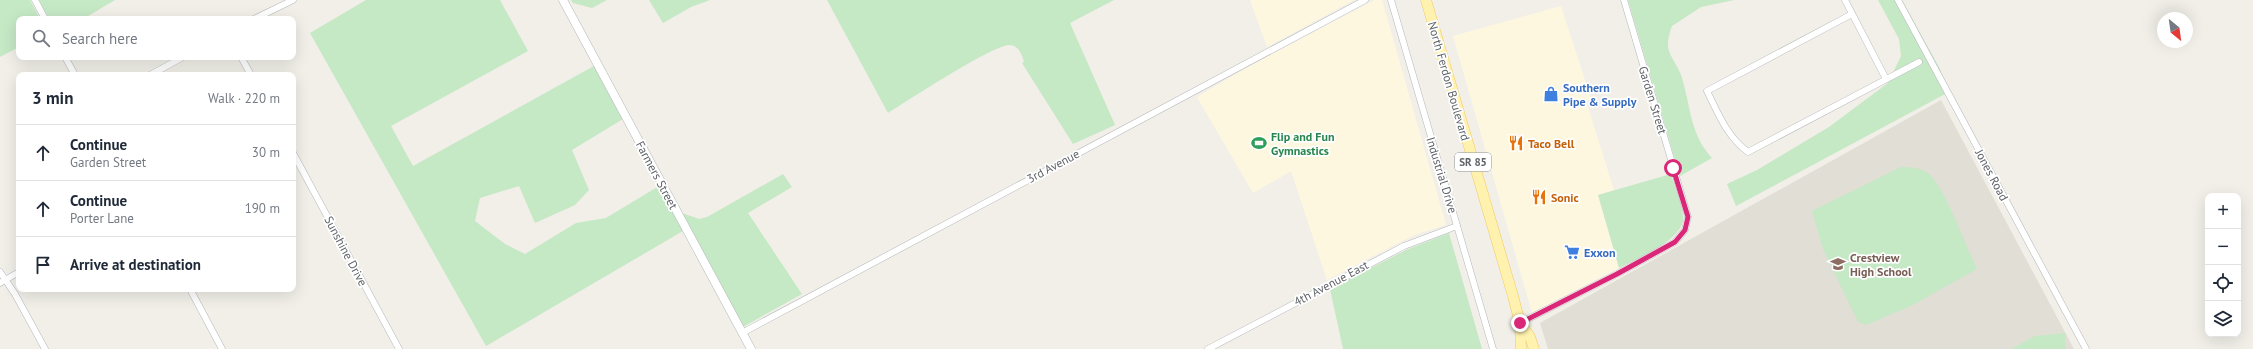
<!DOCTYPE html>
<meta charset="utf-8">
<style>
:root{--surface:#fff;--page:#f6f6f7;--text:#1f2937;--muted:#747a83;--line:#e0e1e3}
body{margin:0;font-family:"PT Sans",sans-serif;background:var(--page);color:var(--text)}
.controls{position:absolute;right:12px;bottom:12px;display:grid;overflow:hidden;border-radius:8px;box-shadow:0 4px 16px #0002}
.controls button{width:36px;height:36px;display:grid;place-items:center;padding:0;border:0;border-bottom:1px solid var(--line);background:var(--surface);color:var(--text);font:20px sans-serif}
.compass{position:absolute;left:2157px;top:12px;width:36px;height:36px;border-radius:50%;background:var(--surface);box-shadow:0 4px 16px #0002;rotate:151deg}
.stop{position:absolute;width:12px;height:12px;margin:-9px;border:3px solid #db2777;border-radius:50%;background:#fff}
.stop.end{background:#db2777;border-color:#fff;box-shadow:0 1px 4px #0008}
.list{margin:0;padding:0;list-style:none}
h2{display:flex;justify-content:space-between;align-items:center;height:52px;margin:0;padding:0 16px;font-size:17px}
h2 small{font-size:13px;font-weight:400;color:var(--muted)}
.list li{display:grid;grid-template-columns:26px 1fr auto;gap:12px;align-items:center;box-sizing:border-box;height:56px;padding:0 16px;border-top:1px solid var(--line)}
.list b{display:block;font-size:15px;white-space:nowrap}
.list p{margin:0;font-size:13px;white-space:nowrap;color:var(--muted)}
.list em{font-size:13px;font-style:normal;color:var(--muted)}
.icon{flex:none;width:22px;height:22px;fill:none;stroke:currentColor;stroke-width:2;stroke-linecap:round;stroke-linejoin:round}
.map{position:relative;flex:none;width:2253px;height:349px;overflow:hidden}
.search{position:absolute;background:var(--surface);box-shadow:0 4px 16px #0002;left:16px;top:16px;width:280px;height:44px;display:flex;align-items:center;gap:10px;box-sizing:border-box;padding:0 14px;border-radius:8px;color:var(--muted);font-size:15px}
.panel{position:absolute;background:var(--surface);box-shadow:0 4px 16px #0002;left:16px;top:72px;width:280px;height:220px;border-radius:8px}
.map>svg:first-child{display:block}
.commercial{fill:#fef7e0}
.education{fill:#e1ded6}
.green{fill:#c5e8c5}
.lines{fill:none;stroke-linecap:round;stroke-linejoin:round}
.minor-casing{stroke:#b5b8bc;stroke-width:7}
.tertiary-casing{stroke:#b5b8bc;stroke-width:9}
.primary-casing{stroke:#f2c960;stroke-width:11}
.minor{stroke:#fff;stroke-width:6}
.tertiary{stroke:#fff;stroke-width:8}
.primary{stroke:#fff2af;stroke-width:10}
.route{stroke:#db2777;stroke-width:5}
.labels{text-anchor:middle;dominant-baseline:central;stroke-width:3.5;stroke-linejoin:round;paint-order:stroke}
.shield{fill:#fff;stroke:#8f9295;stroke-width:1}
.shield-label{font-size:11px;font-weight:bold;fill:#5f6368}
.street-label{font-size:12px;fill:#5f6368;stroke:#fff}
.shop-label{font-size:12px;font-weight:bold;fill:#366cbe;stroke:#fff;text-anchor:start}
.leisure-label{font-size:12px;font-weight:bold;fill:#27864d;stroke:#fff;text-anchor:start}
.food-label{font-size:12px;font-weight:bold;fill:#c56008;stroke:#fff;text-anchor:start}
.education-label{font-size:12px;font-weight:bold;fill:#785e54;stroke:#fff;text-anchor:start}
</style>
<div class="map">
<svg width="2253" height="349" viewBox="0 0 2253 349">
<rect width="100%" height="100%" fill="#f1efe8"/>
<g class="commercial">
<polygon points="1250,0 1354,0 1267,47"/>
<polygon points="1375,0 1382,0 1446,225 1414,235 1327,280 1291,171 1253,193 1197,97 1246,68"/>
<polygon points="1561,6 1591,99 1586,101 1614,190 1598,195 1619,268 1532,313 1453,36"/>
</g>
<polygon class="education" points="1941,100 2074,349 1548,349 1540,323"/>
<g class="green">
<polygon points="0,0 30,0 40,19 19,19 19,47 0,57"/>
<polygon points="39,0 115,0 83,19 49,19"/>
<polygon points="366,0 500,0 528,51 391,126 413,166 594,66 623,119 572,150 589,190 575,205 535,223 519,186 480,198 475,221 505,244 525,254 576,223 606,218 659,186 683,231 486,346 310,33"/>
<polygon points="571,0 607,0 592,8 573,3"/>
<polygon points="649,0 710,0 691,7 663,23"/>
<path d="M827 0H1114L1070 23 1115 125 1073 144 1022 63 1024 62C1022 54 1018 45 1009 45 993 45 907 101 888 113Z"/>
<path d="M1628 0H1734L1701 7 1672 26C1670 31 1668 38 1668 44 1667 53 1678 66 1681 75 1691 105 1689 133 1712 158L1680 176Z"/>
<polygon points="1878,0 1902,0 1940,69 1949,92 1736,206 1727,184 1757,170 1829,127 1888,83 1901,56 1899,39"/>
<path d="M1901 167C1911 167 1923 168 1930 175 1945 188 1967 249 1977 269L1913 305 1866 325 1858 322 1823 249 1812 211Z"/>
<polygon points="783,174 792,187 748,213 802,294 743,327 682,213 699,219 707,217"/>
<path d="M1671 174C1675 187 1681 202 1683 216 1686 239 1636 259 1619 268L1598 195Z"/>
<polygon points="1449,233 1482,349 1343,349 1330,289 1406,250"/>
<polygon points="2065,333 2066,349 2011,349 2035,336"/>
</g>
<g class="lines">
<g class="minor-casing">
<g id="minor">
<polyline points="35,0 45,19"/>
<polyline points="1391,0 1493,349"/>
<polyline points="1845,0 1886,79"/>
<polyline points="1898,0 2086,349"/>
<path d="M1852 14 1707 91C1718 113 1727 137 1748 152L1919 62"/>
<polyline points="254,19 293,0"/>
<polyline points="65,57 75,75"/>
<polyline points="241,57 251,75"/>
<polyline points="150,75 183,57"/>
<polyline points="293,153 399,349"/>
<polyline points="0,272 15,294 45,349"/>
<polyline points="0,283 19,272"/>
<polyline points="190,289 222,349"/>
<polyline points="1520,323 1617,274 1675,242 1685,230 1688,217 1624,0"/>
<polyline points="742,333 1365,0"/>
<polyline points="1208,349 1404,246 1457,226"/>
</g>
</g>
<g class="tertiary-casing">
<polyline id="tertiary" points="563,0 751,349"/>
</g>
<g class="primary-casing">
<g id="primary">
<polyline points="1426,0 1513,296 1520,323 1521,349"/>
<polyline points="1520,323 1530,337 1534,349"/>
</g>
</g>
<use href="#minor" class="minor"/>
<use href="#tertiary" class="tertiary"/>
<use href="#primary" class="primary"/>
</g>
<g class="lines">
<polyline class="route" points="1520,323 1617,274 1675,242 1685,230 1688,217 1673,168"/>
</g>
<defs>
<g id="shop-bare" transform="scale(1.2)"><path d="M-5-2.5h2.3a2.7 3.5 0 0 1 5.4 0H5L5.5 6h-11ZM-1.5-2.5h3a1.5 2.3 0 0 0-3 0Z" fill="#3f7fe0" stroke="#fff" stroke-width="2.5" paint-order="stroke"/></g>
<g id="stadium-bare" transform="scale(1.2)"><path d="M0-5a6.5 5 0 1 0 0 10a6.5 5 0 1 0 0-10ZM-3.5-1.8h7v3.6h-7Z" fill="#2e9e5b" stroke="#fff" stroke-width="2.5" paint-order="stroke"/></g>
<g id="restaurant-bare" transform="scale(1.2)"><path d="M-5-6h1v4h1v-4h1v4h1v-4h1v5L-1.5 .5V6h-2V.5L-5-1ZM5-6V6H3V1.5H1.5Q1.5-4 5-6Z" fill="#e8710a" stroke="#fff" stroke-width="2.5" paint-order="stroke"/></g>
<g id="supermarket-bare" transform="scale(1.2)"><path d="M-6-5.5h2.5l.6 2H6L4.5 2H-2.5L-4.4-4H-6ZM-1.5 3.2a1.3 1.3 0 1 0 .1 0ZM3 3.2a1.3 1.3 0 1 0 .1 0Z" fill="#3f7fe0" stroke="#fff" stroke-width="2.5" paint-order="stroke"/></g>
<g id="school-bare" transform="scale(1.2)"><path d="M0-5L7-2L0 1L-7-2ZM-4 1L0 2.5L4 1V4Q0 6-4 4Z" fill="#8d6e63" stroke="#fff" stroke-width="2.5" paint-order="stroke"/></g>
</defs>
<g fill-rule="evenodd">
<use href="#shop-bare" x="1551" y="94"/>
<use href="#stadium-bare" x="1259" y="143"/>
<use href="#restaurant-bare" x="1516" y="143"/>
<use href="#restaurant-bare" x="1539" y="197"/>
<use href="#supermarket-bare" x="1572" y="252"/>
<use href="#school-bare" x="1838" y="264"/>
</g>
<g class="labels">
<rect class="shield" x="1455" y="153" width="36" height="18" rx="3"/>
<g class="shield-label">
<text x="1473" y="162">SR 85</text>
</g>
<g class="street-label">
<text transform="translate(1449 81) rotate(74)">North Ferdon Boulevard</text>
<text transform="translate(1653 100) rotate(73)">Garden Street</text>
<text transform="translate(1053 166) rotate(-28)">3rd Avenue</text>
<text transform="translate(657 175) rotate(62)">Farmers Street</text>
<text transform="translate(1442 175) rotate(73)">Industrial Drive</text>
<text transform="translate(1992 175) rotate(62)">Jones Road</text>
<text transform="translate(346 251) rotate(62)">Sunshine Drive</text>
<text transform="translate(1331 283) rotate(-28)">4th Avenue East</text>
</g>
<g class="shop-label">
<text x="1563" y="87">Southern<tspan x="1563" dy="14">Pipe &amp; Supply</tspan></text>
<text x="1584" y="252">Exxon</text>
</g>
<g class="leisure-label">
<text x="1271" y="136">Flip and Fun<tspan x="1271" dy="14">Gymnastics</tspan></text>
</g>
<g class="food-label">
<text x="1528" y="143">Taco Bell</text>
<text x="1551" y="197">Sonic</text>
</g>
<g class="education-label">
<text x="1850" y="257">Crestview<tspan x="1850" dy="14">High School</tspan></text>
</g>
</g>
</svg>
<div class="controls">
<button>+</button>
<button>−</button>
<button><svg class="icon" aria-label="locate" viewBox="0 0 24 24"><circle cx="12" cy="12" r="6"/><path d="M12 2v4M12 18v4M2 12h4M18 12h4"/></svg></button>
<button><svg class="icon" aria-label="layers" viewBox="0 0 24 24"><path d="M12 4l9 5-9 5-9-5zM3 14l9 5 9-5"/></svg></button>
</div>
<svg class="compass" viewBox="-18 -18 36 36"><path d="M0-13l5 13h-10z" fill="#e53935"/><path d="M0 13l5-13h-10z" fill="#747a83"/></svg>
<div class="stop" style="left:1673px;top:168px"></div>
<div class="stop end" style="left:1520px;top:323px"></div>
<div class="search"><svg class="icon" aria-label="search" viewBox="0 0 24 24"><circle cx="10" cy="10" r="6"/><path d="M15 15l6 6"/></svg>Search here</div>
<section class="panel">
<h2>3 min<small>Walk · 220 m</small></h2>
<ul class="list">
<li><svg class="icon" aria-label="ahead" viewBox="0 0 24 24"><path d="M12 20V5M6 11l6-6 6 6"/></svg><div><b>Continue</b><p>Garden Street</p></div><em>30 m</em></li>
<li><svg class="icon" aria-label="ahead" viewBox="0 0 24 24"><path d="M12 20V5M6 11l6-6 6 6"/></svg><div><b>Continue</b><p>Porter Lane</p></div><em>190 m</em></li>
<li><svg class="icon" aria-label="arrive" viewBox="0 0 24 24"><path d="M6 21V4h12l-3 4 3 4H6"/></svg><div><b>Arrive at destination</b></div></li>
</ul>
</section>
</div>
